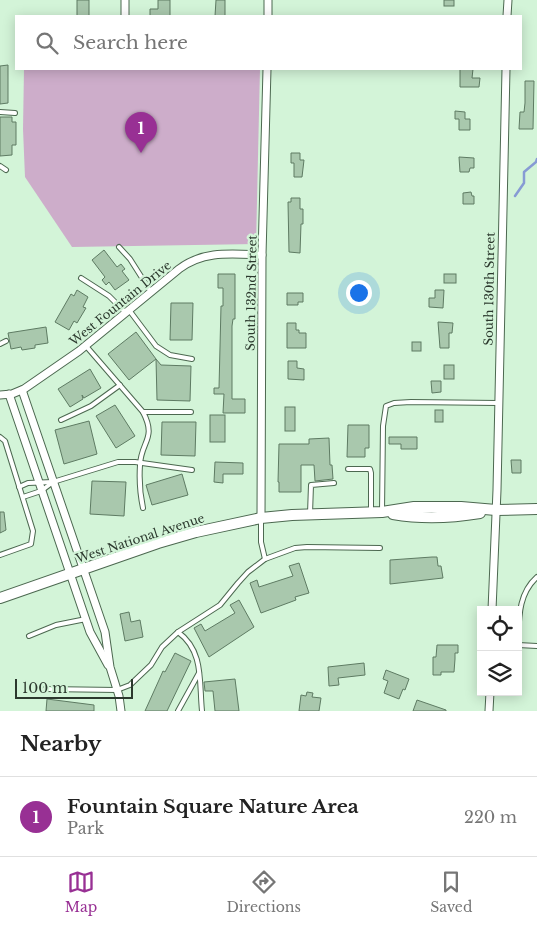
<!DOCTYPE html>
<style>
:root{--surface:#fff;--page:#f2f2f2;--text:#222;--muted:#767676;--line:#e0e0e0;--accent:#983094}
body{margin:0;font-family:"Libre Baskerville",serif;background:var(--page);color:var(--text)}
.controls{position:absolute;right:15px;bottom:15px;display:grid;overflow:hidden;border-radius:0px;box-shadow:0 2px 12px #0003}
.controls button{width:45px;height:45px;display:grid;place-items:center;padding:0;border:0;border-bottom:1px solid var(--line);background:var(--surface);color:var(--text);font:25px sans-serif}
.scale{position:absolute;left:15px;bottom:12px;width:118px;box-sizing:border-box;padding-left:5px;border:2px solid #2b382d;border-top:0;font-size:14px;line-height:18px;white-space:nowrap;color:#2b382d;-webkit-text-stroke:4px #d3f4d8;paint-order:stroke}
.you{position:absolute;left:358px;top:292px;width:18px;height:18px;margin:-12px;border:4px solid #fff;border-radius:50%;background:#1a73e8;box-shadow:0 0 0 8px #1a73e833}
.badge{display:grid;place-items:center;width:32px;height:32px;border-radius:50%;background:var(--accent);color:#fff;font-size:16px;font-weight:700}
.pin{position:absolute;translate:-50% -41px;filter:drop-shadow(0 1px 2px #0008)}
.pin::after{content:'';position:absolute;top:26px;width:18px;height:15px;background:inherit;clip-path:polygon(0 0,100% 0,50% 100%)}
.list{margin:0;padding:0;list-style:none}
h2{display:flex;justify-content:space-between;align-items:center;height:65px;margin:0;padding:0 20px;font-size:21px}
h2 small{font-size:16px;font-weight:400;color:var(--muted)}
.list li{display:grid;grid-template-columns:32px 1fr auto;gap:15px;align-items:center;box-sizing:border-box;height:80px;padding:0 20px;border-top:1px solid var(--line)}
.list b{display:block;font-size:19px;white-space:nowrap}
.list p{margin:0;font-size:16px;white-space:nowrap;color:var(--muted)}
.list em{font-size:16px;font-style:normal;color:var(--muted)}
.icon{flex:none;width:28px;height:28px;fill:none;stroke:currentColor;stroke-width:2;stroke-linecap:round;stroke-linejoin:round}
.map{position:relative;flex:none;width:537px;height:711px;overflow:hidden}
.search{position:absolute;background:var(--surface);box-shadow:0 2px 12px #0003;left:15px;right:15px;top:15px;height:55px;display:flex;align-items:center;gap:12px;box-sizing:border-box;padding:0 18px;border-radius:0px;color:var(--muted);font-size:19px}
.sheet{height:145px;background:var(--surface)}
nav{display:flex;justify-content:space-around;align-items:center;box-sizing:border-box;height:70px;border-top:1px solid var(--line);background:var(--surface);font-size:14px;color:var(--muted)}
nav a{display:grid;justify-items:center;gap:2px}
nav .on{color:var(--accent)}
.map>svg:first-child{display:block}
.green{fill:#cdadca}
.lines{fill:none;stroke-linecap:round;stroke-linejoin:round}
.stream{stroke:#879bd4;stroke-width:2.5}
.building{fill:#a9c8ad;stroke:#5e7b63}
.service-casing{stroke:#4c6850;stroke-width:6}
.minor-casing{stroke:#4c6850;stroke-width:9}
.secondary-casing{stroke:#4c6850;stroke-width:12}
.service{stroke:#fff;stroke-width:4}
.minor{stroke:#fff;stroke-width:7}
.secondary{stroke:#fff;stroke-width:10}
.labels{text-anchor:middle;dominant-baseline:central;stroke-width:4.5;stroke-linejoin:round;paint-order:stroke}
.street-label{font-size:12px;fill:#2b382d;stroke:#d3f4d8}
</style>
<div class="map">
<svg width="537" height="711" viewBox="0 0 537 711">
<rect width="100%" height="100%" fill="#d3f4d8"/>
<polygon class="green" points="24,69 260,69 256,244 72,247 25,177 23,129"/>
<g class="lines">
<polyline class="stream" points="515,196 524,183 524,172 536,162 537,159"/>
</g>
<g class="building">
<rect x="77" y="0" width="12" height="16"/>
<polygon points="158,0 170,0 170,16 150,16 150,9 158,9"/>
<polygon points="216,0 225,0 225,16 215,16"/>
<rect x="444" y="0" width="10" height="6"/>
<polygon points="8,65 8,103 0,104 0,66"/>
<polygon points="460,69 473,69 472,78 480,78 479,87 460,87"/>
<polygon points="525,81 534,81 533,129 519,129 520,112 524,112 525,103"/>
<polygon points="455,111 465,112 465,119 470,119 470,130 459,130 459,119 455,119"/>
<polygon points="0,117 12,117 12,122 16,122 16,145 12,145 12,155 0,156"/>
<polygon points="291,153 300,153 300,160 304,160 302,177 294,177 294,163 291,163"/>
<polygon points="459,157 474,158 474,168 470,168 469,172 460,172"/>
<polygon points="471,192 472,196 474,196 474,204 463,204 463,193"/>
<polygon points="291,198 300,198 300,209 303,209 303,224 301,224 300,253 289,252 288,202 291,202"/>
<polygon points="104,250 117,267 121,264 125,269 122,271 129,280 115,290 109,282 106,285 102,280 105,277 92,260"/>
<polygon points="218,274 235,274 235,319 233,319 232,326 232,399 245,399 245,413 223,413 224,394 214,394 214,388 219,388 221,306 223,306 223,288 218,288"/>
<rect x="444" y="274" width="12" height="9"/>
<polygon points="77,290 88,297 83,307 86,308 77,323 74,321 69,330 55,322 71,294 74,296"/>
<polygon points="435,290 444,290 443,308 429,307 429,298 435,298"/>
<polygon points="287,293 303,293 303,302 298,302 298,305 287,305"/>
<polygon points="171,303 193,303 192,340 170,340"/>
<polygon points="438,322 453,323 452,333 449,333 449,348 440,348"/>
<polygon points="287,323 296,323 296,330 299,330 299,333 306,333 306,348 287,348"/>
<polygon points="46,327 48,343 35,345 35,348 22,350 21,347 11,349 8,333"/>
<polygon points="136,332 156,359 129,380 108,354"/>
<rect x="412" y="342" width="9" height="9"/>
<polygon points="156,359 161,365 191,366 190,401 157,400"/>
<polygon points="288,361 297,361 297,368 304,369 304,380 288,379"/>
<rect x="444" y="365" width="10" height="14"/>
<polygon points="90,369 101,388 84,398 82,395 83,399 70,407 58,389"/>
<polygon points="431,381 441,381 441,392 432,393"/>
<polygon points="115,405 135,436 116,448 96,416"/>
<rect x="285" y="407" width="10" height="24"/>
<rect x="435" y="410" width="8" height="12"/>
<rect x="210" y="415" width="15" height="27"/>
<polygon points="89,421 97,454 64,464 55,430"/>
<polygon points="162,422 196,422 195,456 161,455"/>
<polygon points="348,425 369,425 369,448 365,448 365,457 347,457"/>
<polygon points="389,437 417,437 417,449 401,449 401,444 389,444"/>
<polygon points="329,438 330,465 332,465 333,479 315,481 314,465 301,465 301,492 279,492 279,482 278,482 279,444 309,444 309,439"/>
<polygon points="511,460 521,460 521,473 512,473"/>
<polygon points="215,462 243,463 243,474 223,474 223,483 214,482"/>
<polygon points="182,474 188,495 152,505 146,485"/>
<polygon points="92,481 126,482 124,516 90,514"/>
<polygon points="0,512 4,512 6,530 0,533"/>
<polygon points="432,557 437,557 438,566 441,566 443,578 390,584 390,560"/>
<polygon points="299,563 309,593 295,597 296,600 261,613 250,583 257,580 259,587 293,576 289,566"/>
<polygon points="239,600 254,627 209,657 194,628 201,624 205,631 235,613 230,605"/>
<polygon points="129,612 131,622 140,620 143,637 125,641 120,614"/>
<polygon points="437,645 458,645 458,653 455,653 455,659 454,672 441,672 441,675 433,675 433,657 436,657"/>
<polygon points="175,653 191,661 167,711 145,711 159,680 163,671 165,672"/>
<polygon points="364,663 365,675 338,678 339,685 329,686 328,667"/>
<polygon points="386,670 409,679 405,690 403,689 399,699 384,693 388,681 383,679"/>
<polygon points="235,679 239,711 215,711 213,691 205,691 204,682"/>
<polygon points="307,692 313,693 312,697 321,698 319,711 299,711 301,695 306,696"/>
<polygon points="47,699 94,705 94,711 46,711"/>
<polygon points="417,700 446,710 446,711 413,711"/>
</g>
<g class="lines">
<g class="service-casing">
<g id="service">
<polyline points="0,112 15,113"/>
<polyline points="0,166 6,170"/>
<polyline points="119,247 130,259 151,292"/>
<polyline points="81,278 109,296 126,313"/>
<polyline points="129,310 156,346 170,355 192,359"/>
<polyline points="0,344 6,341"/>
<path d="M86 346 143 412C157 439 141 441 140 465 139 480 140 494 143 508"/>
<polyline points="143,412 191,412"/>
<polyline points="61,420 91,406 120,385"/>
<polyline points="0,437 5,441 33,531 31,544 0,555"/>
<polyline points="348,469 370,469 371,473 371,512"/>
<polyline points="19,487 28,483 53,482"/>
<polyline points="23,497 41,491 53,482 118,462 135,462 192,470"/>
<polyline points="382,512 383,426 386,406 394,403 411,402 498,403"/>
<polyline points="310,514 311,485 334,483"/>
<polyline points="261,520 261,542 265,559 295,548 307,547 380,548"/>
<polyline points="178,632 220,605 238,583 248,572 265,559"/>
<polyline points="29,636 56,625 86,619"/>
<path d="M518 639C519 616 519 593 537 577"/>
<polyline points="518,645 537,646"/>
<path d="M45 689 117 690 130 685 151 665 162 647 178 632C204 651 199 681 202 711"/>
<polyline points="178,711 199,673"/>
</g>
</g>
<g class="minor-casing">
<g id="minor">
<polyline points="125,15 125,0"/>
<polyline points="268,16 268,0"/>
<polyline points="507,16 508,0"/>
<polyline points="22,390 105,632 110,667 119,696 121,711"/>
<polyline points="9,394 90,632 108,665"/>
<path d="M0 395 12 394 24 389 79 351 179 269C204 250 232 254 262 255"/>
<polyline points="261,518 262,255 267,69"/>
<polyline points="492,610 497,490 506,69"/>
<polyline points="489,711 490,692"/>
</g>
</g>
<g class="secondary-casing">
<g id="secondary">
<path d="M393 514C422 519 450 518 480 513"/>
<polyline points="0,598 158,543 196,532 261,518 292,515 382,512 414,507 461,507 496,510 537,509"/>
</g>
</g>
<use href="#service" class="service"/>
<use href="#minor" class="minor"/>
<use href="#secondary" class="secondary"/>
</g>
<g class="labels">
<g class="street-label">
<text transform="translate(489 289) rotate(-89)">South 130th Street</text>
<text transform="translate(251 293) rotate(-89)">South 132nd Street</text>
<text transform="translate(120 303) rotate(-39)">West Fountain Drive</text>
<text transform="translate(140 538) rotate(-18)">West National Avenue</text>
</g>
</g>
</svg>
<div class="controls">
<button><svg class="icon" aria-label="locate" viewBox="0 0 24 24"><circle cx="12" cy="12" r="6"/><path d="M12 2v4M12 18v4M2 12h4M18 12h4"/></svg></button>
<button><svg class="icon" aria-label="layers" viewBox="0 0 24 24"><path d="M12 4l9 5-9 5-9-5zM3 14l9 5 9-5"/></svg></button>
</div>
<div class="scale">100 m</div>
<div class="you"></div>
<div class="pin badge" style="left:141px;top:153px">1</div>
<div class="search"><svg class="icon" aria-label="search" viewBox="0 0 24 24"><circle cx="10" cy="10" r="6"/><path d="M15 15l6 6"/></svg>Search here</div>
</div>
<section class="sheet">
<h2>Nearby<small></small></h2>
<ul class="list">
<li><span class="badge">1</span><div><b>Fountain Square Nature Area</b><p>Park</p></div><em>220 m</em></li>
</ul>
</section>
<nav>
<a class="on"><svg class="icon" aria-label="map" viewBox="0 0 24 24"><path d="M3 6l6-2 6 2 6-2v14l-6 2-6-2-6 2zM9 4v14M15 6v14"/></svg>Map</a>
<a><svg class="icon" aria-label="directions" viewBox="0 0 24 24"><path d="M12 3l9 9-9 9-9-9zM9 14v-3h6M13 9l2 2-2 2"/></svg>Directions</a>
<a><svg class="icon" aria-label="saved" viewBox="0 0 24 24"><path d="M7 4h10v16l-5-4-5 4z"/></svg>Saved</a>
</nav>
